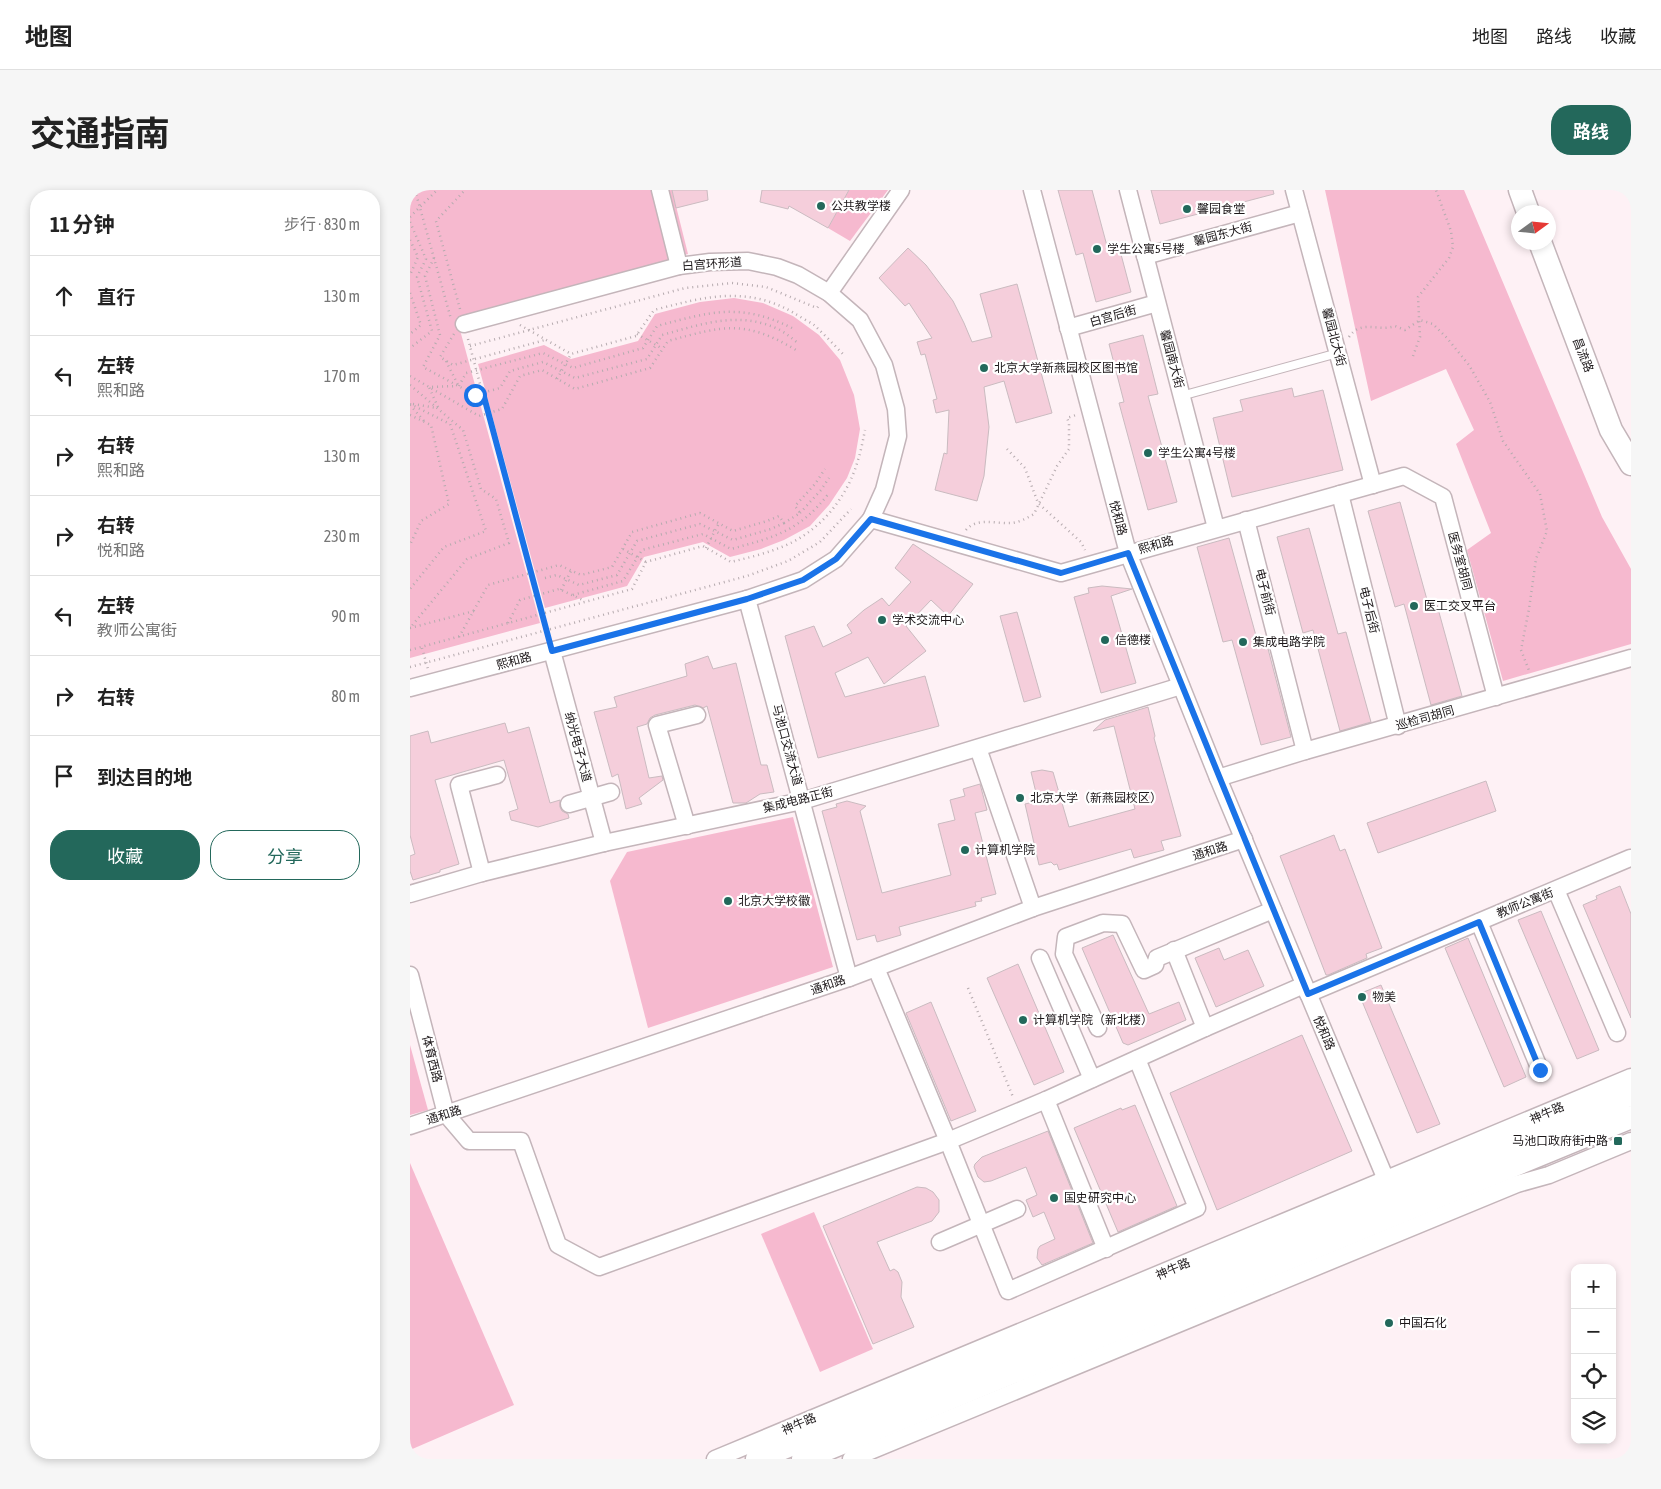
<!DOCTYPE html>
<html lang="zh">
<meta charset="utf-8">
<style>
:root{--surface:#fff;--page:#f6f6f6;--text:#222;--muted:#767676;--line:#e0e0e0;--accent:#23685b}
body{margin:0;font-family:"Asap Condensed","Noto Sans SC",sans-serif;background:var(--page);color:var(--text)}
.controls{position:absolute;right:15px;bottom:15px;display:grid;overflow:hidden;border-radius:10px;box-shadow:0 2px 8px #0003}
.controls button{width:45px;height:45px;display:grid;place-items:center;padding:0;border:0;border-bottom:1px solid var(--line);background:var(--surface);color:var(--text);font:25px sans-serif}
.compass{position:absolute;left:1101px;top:15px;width:45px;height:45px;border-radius:50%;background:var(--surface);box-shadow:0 2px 8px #0003;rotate:75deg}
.stop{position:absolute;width:15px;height:15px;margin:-11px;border:4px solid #1a73e8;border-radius:50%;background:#fff}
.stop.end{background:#1a73e8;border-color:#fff;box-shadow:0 1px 5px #0008}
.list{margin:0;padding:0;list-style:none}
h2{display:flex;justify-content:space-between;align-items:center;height:65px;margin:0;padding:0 20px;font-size:21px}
h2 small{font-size:16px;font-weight:400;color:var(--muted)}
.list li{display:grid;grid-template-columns:32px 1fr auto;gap:15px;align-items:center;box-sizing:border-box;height:80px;padding:0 20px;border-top:1px solid var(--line)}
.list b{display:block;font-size:19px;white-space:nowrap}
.list p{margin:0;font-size:16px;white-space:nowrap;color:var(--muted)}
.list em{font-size:16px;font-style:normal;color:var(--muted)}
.actions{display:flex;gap:10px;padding:15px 20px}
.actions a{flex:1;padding:11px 0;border:1px solid var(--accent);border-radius:20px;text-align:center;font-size:18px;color:var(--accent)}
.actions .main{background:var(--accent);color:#fff}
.icon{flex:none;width:28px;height:28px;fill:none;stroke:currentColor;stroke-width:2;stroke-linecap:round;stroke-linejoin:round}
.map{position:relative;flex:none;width:1221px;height:1269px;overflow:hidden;border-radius:20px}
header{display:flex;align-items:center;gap:30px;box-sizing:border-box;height:70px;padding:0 25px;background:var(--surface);border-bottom:1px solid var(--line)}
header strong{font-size:24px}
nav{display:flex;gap:28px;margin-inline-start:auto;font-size:18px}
.intro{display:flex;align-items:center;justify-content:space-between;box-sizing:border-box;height:120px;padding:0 30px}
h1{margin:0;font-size:35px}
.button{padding:12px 22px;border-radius:20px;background:var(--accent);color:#fff;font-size:18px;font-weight:700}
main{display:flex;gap:30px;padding:0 30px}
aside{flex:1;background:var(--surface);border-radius:20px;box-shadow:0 2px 8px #0003}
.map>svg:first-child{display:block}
.green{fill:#f6b9cf}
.building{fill:#f5cedb;stroke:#cabbc0}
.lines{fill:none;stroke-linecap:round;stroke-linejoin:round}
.lane-casing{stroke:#c4b5ba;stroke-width:10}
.street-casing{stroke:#c4b5ba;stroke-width:19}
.secondary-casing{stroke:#c4b5ba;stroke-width:25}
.path{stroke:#b6abaf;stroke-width:2.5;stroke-dasharray:1 4;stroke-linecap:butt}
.lane{stroke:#fff;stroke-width:8}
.street{stroke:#fff;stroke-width:16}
.secondary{stroke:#fff;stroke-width:22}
.route{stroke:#1a73e8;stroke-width:6}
.poi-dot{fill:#23685b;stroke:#fff;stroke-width:2}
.labels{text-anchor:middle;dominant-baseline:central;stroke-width:4.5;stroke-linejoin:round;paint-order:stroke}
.poi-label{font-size:12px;fill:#1b1618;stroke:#fff;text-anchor:start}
.street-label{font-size:12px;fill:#1b1618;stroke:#fff}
</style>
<header>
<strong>地图</strong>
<nav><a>地图</a><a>路线</a><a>收藏</a></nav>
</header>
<div class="intro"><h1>交通指南</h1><a class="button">路线</a></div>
<main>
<aside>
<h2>11 分钟<small>步行 · 830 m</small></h2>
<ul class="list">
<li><svg class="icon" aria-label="ahead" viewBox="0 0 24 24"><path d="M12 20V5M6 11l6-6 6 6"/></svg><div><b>直行</b></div><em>130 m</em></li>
<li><svg class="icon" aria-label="left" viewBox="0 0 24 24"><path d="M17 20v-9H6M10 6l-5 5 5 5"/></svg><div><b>左转</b><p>熙和路</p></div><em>170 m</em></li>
<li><svg class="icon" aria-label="right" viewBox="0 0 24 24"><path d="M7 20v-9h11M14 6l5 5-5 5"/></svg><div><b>右转</b><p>熙和路</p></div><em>130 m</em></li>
<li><svg class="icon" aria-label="right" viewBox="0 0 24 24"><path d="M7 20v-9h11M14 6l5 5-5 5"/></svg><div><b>右转</b><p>悦和路</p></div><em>230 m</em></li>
<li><svg class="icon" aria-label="left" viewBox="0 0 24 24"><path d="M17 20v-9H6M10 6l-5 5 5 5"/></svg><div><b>左转</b><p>教师公寓街</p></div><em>90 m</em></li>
<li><svg class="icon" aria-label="right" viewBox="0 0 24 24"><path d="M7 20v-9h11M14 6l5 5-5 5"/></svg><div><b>右转</b></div><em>80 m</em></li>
<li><svg class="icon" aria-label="arrive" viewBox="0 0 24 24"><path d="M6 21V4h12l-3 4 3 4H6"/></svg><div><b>到达目的地</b></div></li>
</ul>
<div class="actions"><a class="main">收藏</a><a>分享</a></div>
</aside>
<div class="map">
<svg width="1221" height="1269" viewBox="0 0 1221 1269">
<rect width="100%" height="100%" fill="#fef1f5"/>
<g class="green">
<polygon points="0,0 262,0 278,64 47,129 130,433 0,468"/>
<polygon points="439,0 478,0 440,51 418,38"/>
<polygon points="915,0 1054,0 1192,327 1221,379 1221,454 1093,491 1057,360 1081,343 1046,254 1064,240 1036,179 961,211"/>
<polygon points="324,108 353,113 383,126 409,145 430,170 444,205 450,239 445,268 437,288 419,315 400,336 374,350 351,359 320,367 293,352 234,367 217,396 135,418 68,174 134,155 161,169 228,151 245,124 290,112"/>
<polygon points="383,627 423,777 238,838 200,691 217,662"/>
<polygon points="0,855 18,920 0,925"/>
<polygon points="0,973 104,1215 0,1260"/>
<polygon points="404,1022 463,1159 410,1182 351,1044"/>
</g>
<g class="building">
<polygon points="262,0 297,0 298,10 266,18"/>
<polygon points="352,0 439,0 418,38 379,16 378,19 350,12"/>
<polygon points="648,0 682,0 697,56 708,53 721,102 686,112 673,63 666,65"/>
<polygon points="741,0 863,0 864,4 750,34"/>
<polygon points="498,58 516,75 543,111 554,133 562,152 582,147 570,104 607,94 642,223 606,233 594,191 574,197 579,237 574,286 567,311 525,300 534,263 537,264 539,220 526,223 523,210 527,209 515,164 511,165 507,152 522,148 499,113 495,116 469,88"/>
<polygon points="733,145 748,204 738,206 767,312 738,320 709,213 714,212 699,154"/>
<polygon points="882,198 884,207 913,200 933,280 822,307 803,228 833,221 830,210"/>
<polygon points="990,312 1019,417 1027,415 1052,506 1021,515 994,414 985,417 958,321"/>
<polygon points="899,338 928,444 936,442 961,532 930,541 903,440 893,443 867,347"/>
<polygon points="819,348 848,453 856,451 881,547 851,555 822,450 813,452 787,357"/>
<polygon points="503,354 563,394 538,426 521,410 496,436 516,461 474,494 458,467 425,483 435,507 515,486 529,536 408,568 375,446 404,436 413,457 442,443 437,435 454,420 472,408 479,416 501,392 485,378"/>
<polygon points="692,396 722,399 701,406 726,493 691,503 664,407 679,403 678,398"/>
<polygon points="607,422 631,507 614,512 590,426"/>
<polygon points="298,466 303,479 326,473 351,575 357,575 364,602 350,604 336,613 323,613 297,516 293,518 285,515 245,525 240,528 237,534 227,537 239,588 252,586 253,590 229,608 232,614 216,619 208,584 202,587 184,522 207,517 204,507 277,486 275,474"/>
<polygon points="738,517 745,546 744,548 771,646 751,651 754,660 724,668 721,659 649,680 647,674 644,675 641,672 629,675 615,614 628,611 621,582 632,580 643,582 659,637 725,619 704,536 683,541 695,530"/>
<polygon points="95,533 98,543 119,537 140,613 150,610 150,617 152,621 158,624 159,628 128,637 101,630 99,622 108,619 94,570 25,590 49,674 30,680 30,682 3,690 0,681 0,666 5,664 0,645 0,546 18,541 21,553"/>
<polygon points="1076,591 1086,621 968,663 957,633"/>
<polygon points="570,594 577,620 565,623 586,704 571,708 572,711 565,712 566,716 489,737 491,745 467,752 465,745 447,750 412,621 427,617 426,614 437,611 456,616 450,621 472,703 541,685 528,634 545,630 540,610 555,606 553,599"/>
<polygon points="924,645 930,661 935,659 972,758 956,764 957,768 918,785 916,785 870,666"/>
<polygon points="1210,696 1221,724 1221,828 1173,715 1187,709 1186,706"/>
<polygon points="1131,721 1189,860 1167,869 1108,730"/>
<polygon points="703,745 739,824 769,812 776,830 718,855 713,853 672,758"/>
<polygon points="1058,748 1116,887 1094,897 1035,758"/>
<polygon points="809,758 814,770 838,760 854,796 806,817 785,768"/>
<polygon points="608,774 654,882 624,895 577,788"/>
<polygon points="971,795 1030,934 1007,943 949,804"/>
<polygon points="521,812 566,921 541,931 496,823"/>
<polygon points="892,845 942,961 807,1020 760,903"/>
<polygon points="725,915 767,1016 708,1042 664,938 711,918 712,920"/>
<polygon points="638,941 683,1053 632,1075 627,1068 628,1059 630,1056 645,1049 634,1022 623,1027 616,1010 627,1005 616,977 581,991 574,992 568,987 564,977 565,974 572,967"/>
<polygon points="507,997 516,998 523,1002 529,1010 529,1022 522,1031 467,1052 480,1081 484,1079 488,1082 492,1092 491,1107 504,1137 463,1154 413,1036"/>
</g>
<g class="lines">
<g class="lane-casing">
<polyline id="lane" points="771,206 928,163"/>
</g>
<g class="street-casing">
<g id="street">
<polyline points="250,0 269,76"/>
<polyline points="622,0 718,363 808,588 982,1004"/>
<polyline points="718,0 806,338"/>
<polyline points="884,0 963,295"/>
<polyline points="735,66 890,23"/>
<polyline points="419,103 491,0"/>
<polyline points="54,134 269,76 300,72 338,71 367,77 388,85 419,103 450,130 474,175 486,219 488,246 474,300 461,329"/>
<polyline points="658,138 747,113"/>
<polyline points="930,304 988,536"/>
<polyline points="836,330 895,561"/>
<polyline points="337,409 439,788"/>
<polyline points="142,461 194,653"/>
<polyline points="0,498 337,409 393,390 426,369 461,329 651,383 994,286 1033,307 1086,507"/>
<polyline points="568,558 623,718"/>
<polyline points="808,588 895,561 1221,468"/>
<polyline points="159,614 201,602"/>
<polyline points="277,636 247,535 287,525"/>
<polyline points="72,683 49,595 87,585"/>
<polyline points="1146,700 1207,843"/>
<polyline points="0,704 72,683 194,653 392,611 771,496"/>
<polyline points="1069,732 1130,880"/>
<polyline points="764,760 795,838"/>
<polyline points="630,768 682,889"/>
<polyline points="466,778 538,951 598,1101 787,1018 727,869"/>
<polyline points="0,785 36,924 59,951 111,951 148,1055 189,1077 538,951 636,910 795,838 894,795"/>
<polyline points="898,804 1220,668"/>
<polyline points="688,838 654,764 656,747 693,733 712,734 734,780 745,775 747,768 863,720"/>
<polyline points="636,910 696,1059"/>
<polyline points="0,936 439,788 623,718 834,649"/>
<polyline points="530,1052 607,1019"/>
<polyline points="305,1269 1221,887"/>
<polyline points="441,1269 1107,994 1139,985 1221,951"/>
</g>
</g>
<g class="secondary-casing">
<g id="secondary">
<polyline points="1110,0 1118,22"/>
<polyline points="1130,52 1201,240 1221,274"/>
<polyline points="347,1269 1221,904"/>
<polyline points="393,1269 1221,927"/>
</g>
</g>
<g class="path">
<polyline points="5,0 41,129"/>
<polyline points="0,27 27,0"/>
<polyline points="0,32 16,69 7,87 22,141 0,158"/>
<polyline points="0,50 8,67 0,85"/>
<path d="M24 68 15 86 30 145 13 177 65 205 90 198 100 181 133 172 165 188 237 169 252 145C292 134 330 120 370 140 377 144 383 149 389 154"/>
<polyline points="0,103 11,135 0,144"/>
<polyline points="50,119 26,31 55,0"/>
<path d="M110 135 161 164 226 146 244 120C294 107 336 95 384 123 390 127 398 131 404 135 414 144 424 155 434 165"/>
<polyline points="44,144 30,167 43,175 135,150"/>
<polyline points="227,144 253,159"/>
<path d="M939 147C951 129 968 142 985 136L995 140 1010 130 1023 134 1037 148 1059 175 1080 212 1093 251 1130 304 1137 341 1126 369 1119 419 1111 460 1120 483"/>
<polyline points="58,149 138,448"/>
<polyline points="60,156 275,98 322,93 356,97 407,118 410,114"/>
<polyline points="1003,166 1010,147 1008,107 1039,68 1043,57 1041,41 1026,0"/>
<polyline points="36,171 48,195"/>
<path d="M0 186 69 226 92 219 110 186 132 180 165 199 240 178 258 151C313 136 334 129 386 160"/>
<polyline points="147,189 161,164"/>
<polyline points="0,195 53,240 71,299 86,309 99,353 57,369 0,438"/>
<path d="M49 196 56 183 133 163 163 178 233 158 247 136C300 122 330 112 382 138"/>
<polyline points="0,214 40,234 76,341 34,357 0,399"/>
<polyline points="3,214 27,218"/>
<polyline points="0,215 14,231"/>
<polyline points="28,217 19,197 47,196"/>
<polyline points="0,225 21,235 39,314 11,331 0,355"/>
<polyline points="597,259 615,278 628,313 671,352 675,360"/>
<polyline points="390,323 411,300 419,288"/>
<path d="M556 340C567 327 586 334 602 333 610 332 617 328 624 324L647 276 659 259V233L657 228 666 225"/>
<polyline points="296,358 309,333"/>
<polyline points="213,359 236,372"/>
<polyline points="135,388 147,385 169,395 207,385 227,351 290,334 323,350 361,339 374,333"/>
<polyline points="151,400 161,381"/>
<path d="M163 405 213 391 232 360 293 344 321 359C365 347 390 341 419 303"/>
<polyline points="98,433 110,410 149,399 175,411"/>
<polyline points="0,438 64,421"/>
<polyline points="49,447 78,395 149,375 171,385 202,377 222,342 290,323 323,341 357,331 369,326 374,333 390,323 385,316 405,294 415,279"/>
<polyline points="12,458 18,479"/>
<path d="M0 460 222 399 236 372 293 356 321 372C337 368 354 364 369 358 408 344 437 309 448 270 451 261 453 250 455 240"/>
<polyline points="0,477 337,386 378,371 410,352 441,319"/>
<polyline points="558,798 603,907"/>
</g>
<use href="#lane" class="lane"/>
<use href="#street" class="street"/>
<use href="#secondary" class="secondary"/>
</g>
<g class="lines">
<polyline class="route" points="65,205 73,203 142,461 337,409 393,390 426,369 461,329 651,383 718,363 898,804 1069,732 1130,880"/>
</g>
<g class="poi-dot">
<circle cx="411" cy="16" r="5"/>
<circle cx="777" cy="19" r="5"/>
<circle cx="687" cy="59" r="5"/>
<circle cx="574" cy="178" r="5"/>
<circle cx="738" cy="263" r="5"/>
<circle cx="1004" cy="416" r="5"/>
<circle cx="472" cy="430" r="5"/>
<circle cx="695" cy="450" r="5"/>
<circle cx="833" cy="452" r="5"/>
<circle cx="610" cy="608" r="5"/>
<circle cx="555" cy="660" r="5"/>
<circle cx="318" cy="711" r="5"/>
<circle cx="952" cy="807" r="5"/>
<circle cx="613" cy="830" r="5"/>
<rect x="1203" y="946" width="10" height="10" rx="2.5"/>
<circle cx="644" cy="1008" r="5"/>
<circle cx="979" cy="1133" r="5"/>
</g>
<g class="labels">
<g class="poi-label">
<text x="421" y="16">公共教学楼</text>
<text x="787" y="19">馨园食堂</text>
<text x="697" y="59">学生公寓5号楼</text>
<text x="584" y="178">北京大学新燕园校区图书馆</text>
<text x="748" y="263">学生公寓4号楼</text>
<text x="1014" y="416">医工交叉平台</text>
<text x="482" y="430">学术交流中心</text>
<text x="705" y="450">信德楼</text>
<text x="843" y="452">集成电路学院</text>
<text x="620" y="608">北京大学（新燕园校区）</text>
<text x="565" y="660">计算机学院</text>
<text x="328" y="711">北京大学校徽</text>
<text x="962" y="807">物美</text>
<text x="623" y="830">计算机学院（新北楼）</text>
<text x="1198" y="951" text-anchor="end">马池口政府街中路</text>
<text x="654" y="1008">国史研究中心</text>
<text x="989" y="1133">中国石化</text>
</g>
<g class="street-label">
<text transform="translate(813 44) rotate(-15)">馨园东大街</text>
<text transform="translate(302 74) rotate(-4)">白宫环形道</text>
<text transform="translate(703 126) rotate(-16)">白宫后街</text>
<text transform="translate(924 147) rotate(75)">馨园北大街</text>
<text transform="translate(1173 165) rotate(69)">昌流路</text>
<text transform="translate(762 169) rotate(75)">馨园南大街</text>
<text transform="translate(708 328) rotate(75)">悦和路</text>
<text transform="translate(746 355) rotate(-16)">熙和路</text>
<text transform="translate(1050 371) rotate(75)">医务室胡同</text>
<text transform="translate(855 402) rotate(76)">电子前街</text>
<text transform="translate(959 420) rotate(76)">电子后街</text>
<text transform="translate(104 471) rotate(-15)">熙和路</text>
<text transform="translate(1015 528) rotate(-16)">巡检司胡同</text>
<text transform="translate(377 555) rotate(75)">马池口交流大道</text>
<text transform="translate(168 557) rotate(75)">纳光电子大道</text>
<text transform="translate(388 610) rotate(-14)">集成电路正街</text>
<text transform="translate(800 661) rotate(-18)">通和路</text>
<text transform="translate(1115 713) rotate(-22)">教师公寓街</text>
<text transform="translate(418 795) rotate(-19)">通和路</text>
<text transform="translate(914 843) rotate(67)">悦和路</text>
<text transform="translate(22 869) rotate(76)">体育西路</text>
<text transform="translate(1137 923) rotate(-23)">神牛路</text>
<text transform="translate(34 925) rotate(-18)">通和路</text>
<text transform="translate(763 1079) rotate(-23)">神牛路</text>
<text transform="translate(389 1234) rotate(-23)">神牛路</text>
</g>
</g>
</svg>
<div class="controls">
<button>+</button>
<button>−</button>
<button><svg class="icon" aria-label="locate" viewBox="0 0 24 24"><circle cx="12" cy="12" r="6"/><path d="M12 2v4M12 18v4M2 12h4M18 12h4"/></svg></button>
<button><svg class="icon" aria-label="layers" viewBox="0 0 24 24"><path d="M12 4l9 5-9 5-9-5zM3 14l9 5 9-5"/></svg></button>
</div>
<svg class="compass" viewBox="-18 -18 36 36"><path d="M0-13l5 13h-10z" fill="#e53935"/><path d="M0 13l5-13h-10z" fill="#767676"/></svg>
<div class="stop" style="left:65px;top:205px"></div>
<div class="stop end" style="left:1130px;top:880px"></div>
</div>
</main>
